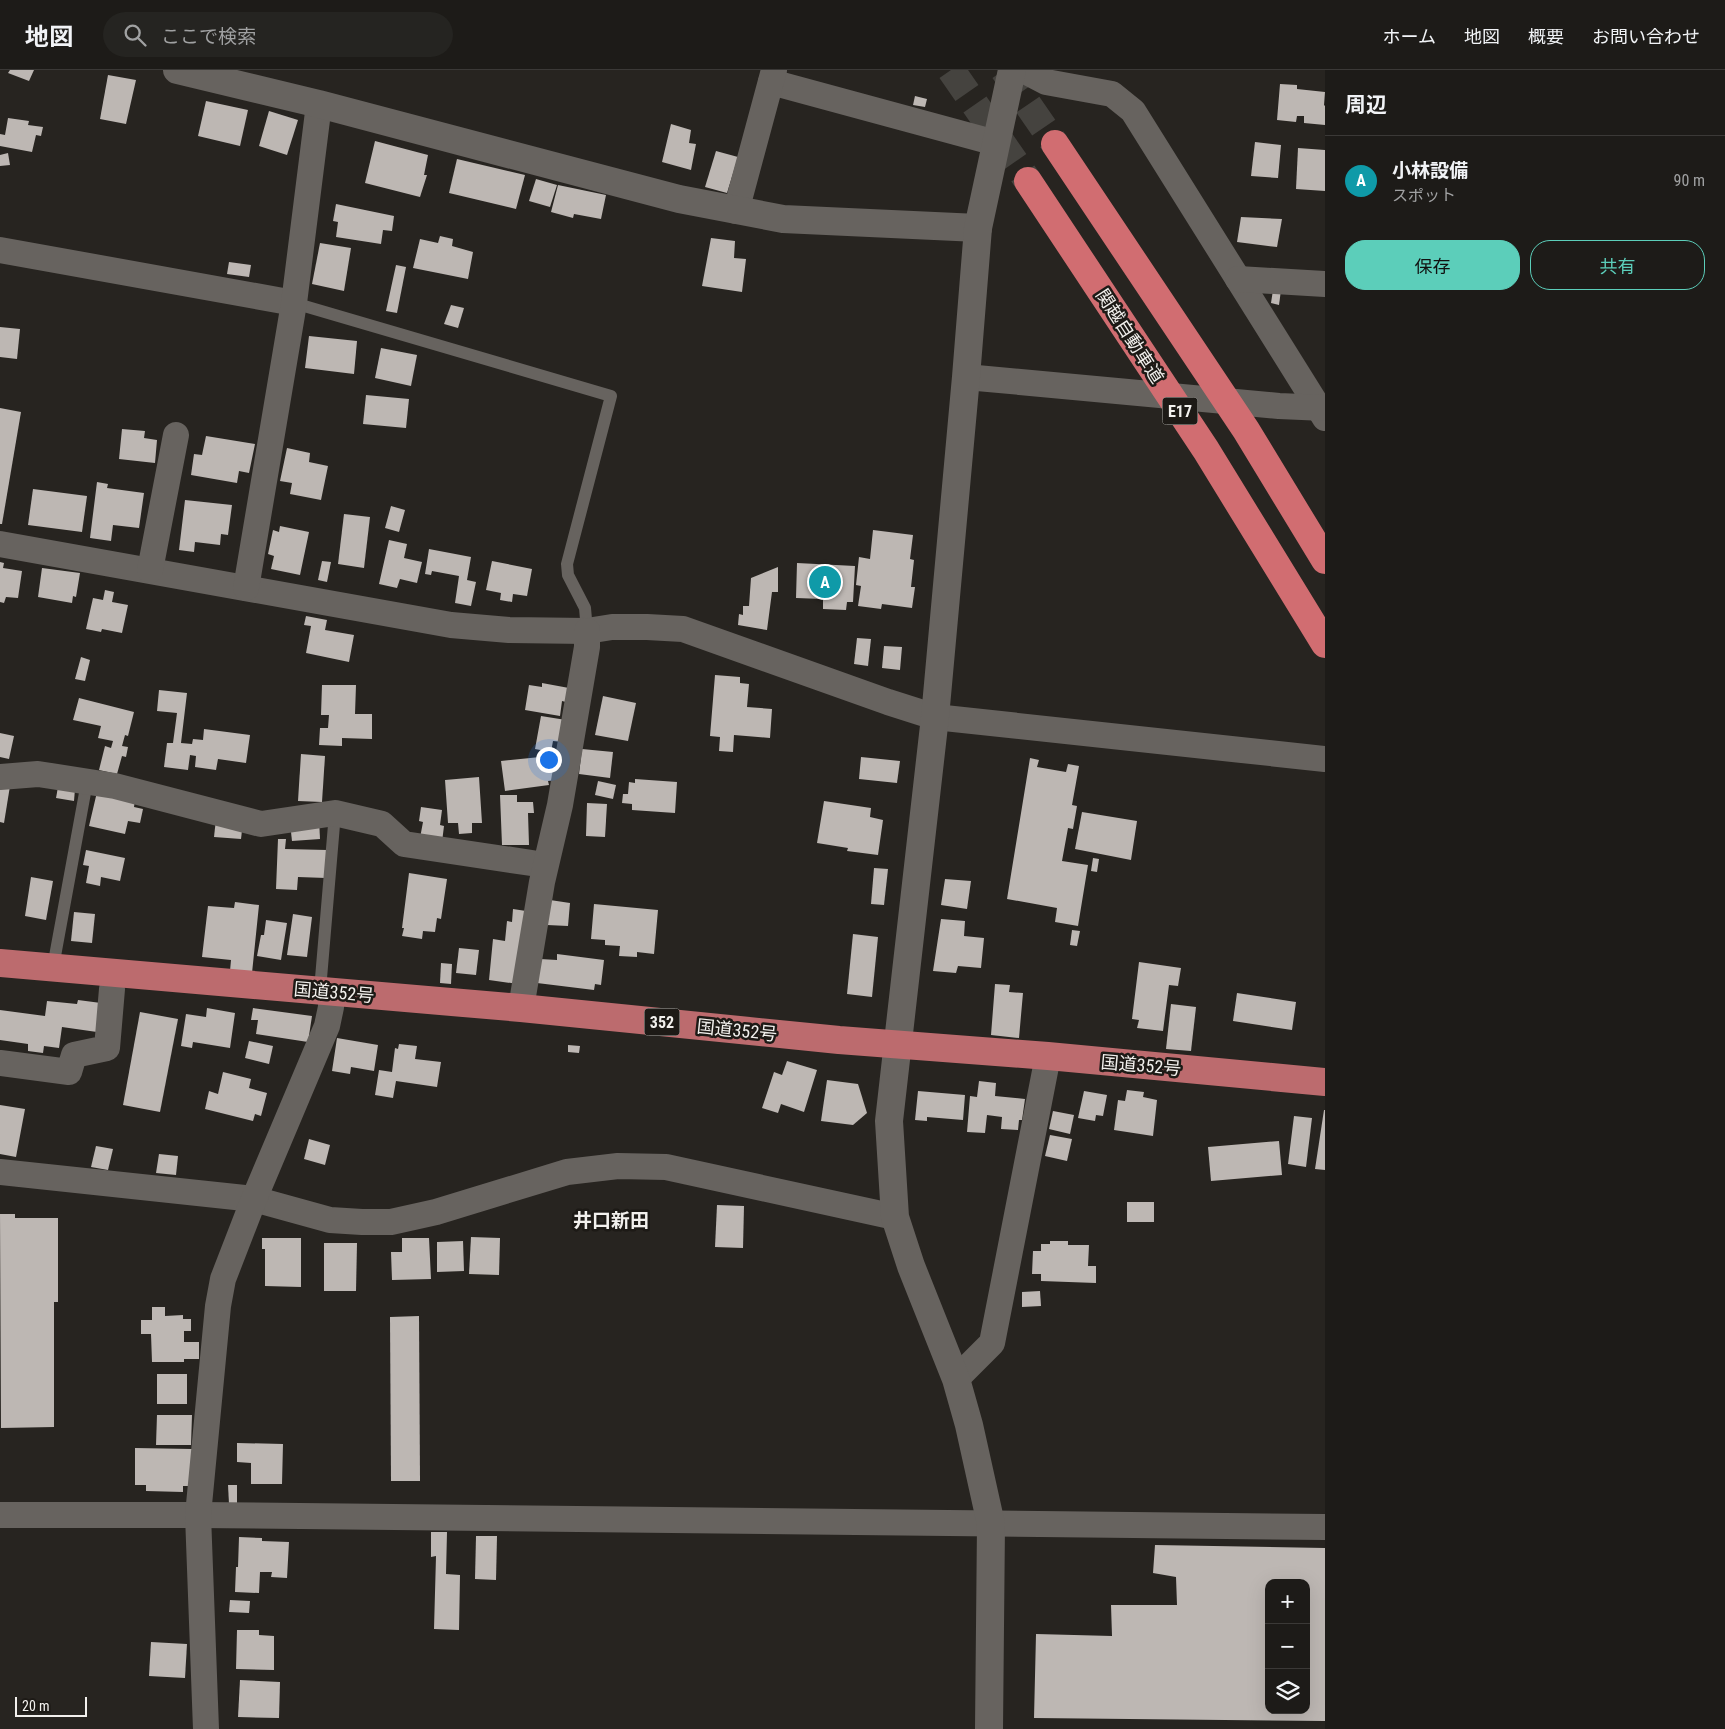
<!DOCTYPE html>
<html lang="ja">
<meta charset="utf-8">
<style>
:root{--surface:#1d1b18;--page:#252421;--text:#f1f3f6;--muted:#a0a1a2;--line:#3b3937;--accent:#5cceba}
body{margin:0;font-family:"Roboto Condensed","Noto Sans JP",sans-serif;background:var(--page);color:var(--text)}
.controls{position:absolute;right:15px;bottom:15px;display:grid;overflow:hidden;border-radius:10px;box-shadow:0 5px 20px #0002}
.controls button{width:45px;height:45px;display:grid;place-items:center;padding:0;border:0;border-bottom:1px solid var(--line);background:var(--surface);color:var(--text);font:25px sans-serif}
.scale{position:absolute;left:15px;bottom:12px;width:72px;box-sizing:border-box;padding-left:5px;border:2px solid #f2f0ed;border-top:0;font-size:14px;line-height:18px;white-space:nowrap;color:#f2f0ed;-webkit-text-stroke:4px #1d1a16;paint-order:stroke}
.you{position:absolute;left:548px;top:689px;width:18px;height:18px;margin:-12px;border:4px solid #fff;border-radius:50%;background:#1a73e8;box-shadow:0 0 0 8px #1a73e833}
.badge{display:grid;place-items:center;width:32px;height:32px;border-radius:50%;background:var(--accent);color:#fff;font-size:16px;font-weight:700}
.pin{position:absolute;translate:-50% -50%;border:2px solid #fff;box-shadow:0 1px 5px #0006}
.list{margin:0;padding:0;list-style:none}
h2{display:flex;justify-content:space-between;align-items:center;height:65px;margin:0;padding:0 20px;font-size:21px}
h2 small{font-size:16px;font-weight:400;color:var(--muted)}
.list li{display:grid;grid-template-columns:32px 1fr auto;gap:15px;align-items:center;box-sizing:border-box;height:90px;padding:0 20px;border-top:1px solid var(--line)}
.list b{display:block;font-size:19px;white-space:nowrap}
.list p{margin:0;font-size:16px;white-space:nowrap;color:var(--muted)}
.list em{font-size:16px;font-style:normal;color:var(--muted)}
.actions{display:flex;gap:10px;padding:15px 20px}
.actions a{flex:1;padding:11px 0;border:1px solid var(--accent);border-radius:20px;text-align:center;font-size:18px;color:var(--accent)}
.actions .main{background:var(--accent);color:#111}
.icon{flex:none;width:28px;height:28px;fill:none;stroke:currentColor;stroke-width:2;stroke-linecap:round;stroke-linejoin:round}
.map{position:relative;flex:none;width:1325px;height:1659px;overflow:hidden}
header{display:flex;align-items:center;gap:30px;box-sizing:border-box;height:70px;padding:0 25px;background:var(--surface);border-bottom:1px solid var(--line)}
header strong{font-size:24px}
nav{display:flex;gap:28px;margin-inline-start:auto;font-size:18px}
.search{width:350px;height:45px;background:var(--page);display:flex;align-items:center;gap:12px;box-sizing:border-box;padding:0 18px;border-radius:28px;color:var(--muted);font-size:19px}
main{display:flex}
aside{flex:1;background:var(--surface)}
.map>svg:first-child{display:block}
.building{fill:#bdb7b3;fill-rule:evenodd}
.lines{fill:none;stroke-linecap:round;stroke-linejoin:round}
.motorway-tunnel{stroke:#45433f;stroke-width:28;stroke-dasharray:28 14;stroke-linecap:butt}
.service{stroke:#67635f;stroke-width:12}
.minor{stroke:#67635f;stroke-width:26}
.tertiary{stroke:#67635f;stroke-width:28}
.trunk{stroke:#bc6b6e;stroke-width:28}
.motorway{stroke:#d16d71;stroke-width:28}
.labels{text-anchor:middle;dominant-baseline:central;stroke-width:5;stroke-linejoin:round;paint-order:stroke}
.shield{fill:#1d1a16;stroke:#b2b0ac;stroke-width:1}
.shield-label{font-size:16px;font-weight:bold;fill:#f2f0ed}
.street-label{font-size:18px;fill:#f2f0ed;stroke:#1d1a16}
.neighbourhood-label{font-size:19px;font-weight:bold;fill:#f2f0ed;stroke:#1d1a16}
</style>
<header>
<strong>地図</strong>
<div class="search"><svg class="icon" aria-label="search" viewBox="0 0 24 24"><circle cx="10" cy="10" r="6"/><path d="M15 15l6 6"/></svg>ここで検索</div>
<nav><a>ホーム</a><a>地図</a><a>概要</a><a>お問い合わせ</a></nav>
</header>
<main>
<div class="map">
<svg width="1325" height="1659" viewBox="0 0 1325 1659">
<rect width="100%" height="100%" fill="#272420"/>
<g class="building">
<polygon points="10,0 34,0 29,11 8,3"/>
<polygon points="108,5 136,10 126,54 100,49"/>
<polygon points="1280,14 1297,15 1297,19 1325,22 1324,35 1325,36 1325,55 1304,53 1304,46 1297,46 1296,52 1277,50"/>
<polygon points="915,26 927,29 925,37 913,35"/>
<polygon points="206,31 248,40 240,76 198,66"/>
<polygon points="269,41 298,50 287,85 259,76"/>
<polygon points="8,48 29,51 28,55 43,57 41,66 36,65 32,82 0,76 0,64 5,65"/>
<polygon points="671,54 691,60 689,73 696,74 691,100 662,92"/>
<polygon points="375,71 428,85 424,105 427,105 420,127 365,113"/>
<polygon points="1255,72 1281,75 1278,108 1251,106"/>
<polygon points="1298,78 1325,80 1325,121 1296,119"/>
<polygon points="716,81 738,87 727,123 705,117"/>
<polygon points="8,83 10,95 0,96 0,85"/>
<polygon points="457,89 525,105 516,139 449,123"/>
<polygon points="536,109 557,115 550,137 529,131"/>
<polygon points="558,115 606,125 601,149 574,144 573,148 551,142"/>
<polygon points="336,134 394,146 392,161 383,160 381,174 336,167 338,152 333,151"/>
<polygon points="1241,147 1282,149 1277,177 1237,172"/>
<polygon points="440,166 453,169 452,176 473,182 468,209 413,198 420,169 438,173"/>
<polygon points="711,168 735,171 734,188 746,189 742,222 702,216"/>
<polygon points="320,173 351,178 344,221 312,214"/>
<polygon points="229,192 251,195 249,207 227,204"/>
<polygon points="396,195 406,197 397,243 386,241"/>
<polygon points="1273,220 1281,220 1279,235 1271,233"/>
<polygon points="451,235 464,238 458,258 444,254"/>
<polygon points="0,257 20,259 17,289 0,287"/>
<polygon points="309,266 357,271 354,304 305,298"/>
<polygon points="381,278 417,285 411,316 375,308"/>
<polygon points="366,325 409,329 406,358 363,354"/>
<polygon points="0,338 21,342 2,454 0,454"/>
<polygon points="122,359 145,361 144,368 157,370 155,393 119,389"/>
<polygon points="206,366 255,374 249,403 239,401 237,413 191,405 194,384 202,385"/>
<polygon points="287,378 310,383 309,392 328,396 321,430 290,424 292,413 280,411"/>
<polygon points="97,412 108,414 107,418 144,423 139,458 113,455 111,471 90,468"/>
<polygon points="33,419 87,426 82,462 28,455"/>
<polygon points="185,430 232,435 228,465 221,464 220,475 195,472 194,482 179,480"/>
<polygon points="391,436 405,440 399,462 385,458"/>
<polygon points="344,444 370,447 364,498 338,494"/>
<polygon points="280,456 309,462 300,505 271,499 274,486 268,484 273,460 279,462"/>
<polygon points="873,460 913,465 910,489 914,490 911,517 915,517 912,538 882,534 881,539 858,536 861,516 856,515 859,487 870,489"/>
<polygon points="389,470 407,474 404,488 422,492 417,513 400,509 397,518 379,514"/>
<polygon points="429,479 471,487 467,510 476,512 471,536 455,533 459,506 432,501 431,505 425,504"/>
<polygon points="322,491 331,492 327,512 318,510"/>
<polygon points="492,491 532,499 527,526 513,524 512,532 500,530 501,523 486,520"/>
<polygon points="0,492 4,493 3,498 22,501 18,528 6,527 4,533 0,532"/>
<polygon points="797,493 855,496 853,532 847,532 846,540 823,539 823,529 796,528"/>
<polygon points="778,497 778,522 772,522 767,560 738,555 739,544 743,545 743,536 749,536 751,508"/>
<polygon points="42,498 80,503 76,527 73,526 72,533 38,527"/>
<polygon points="105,520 114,522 112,532 128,535 122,563 102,559 101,562 86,559 93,528 103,530"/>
<polygon points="306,546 327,550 325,560 354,565 349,592 306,583 311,556 304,555"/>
<polygon points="857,568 871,569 868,596 854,594"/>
<polygon points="884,576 902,577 900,600 882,598"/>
<polygon points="81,587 90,590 85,611 75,609"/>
<polygon points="715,605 740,607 740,613 749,614 747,637 772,639 770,668 734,665 733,682 719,681 720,667 710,666"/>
<polygon points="542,613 569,618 566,632 562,631 560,646 525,640 529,615 542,617"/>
<polygon points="322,615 356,615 355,644 372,644 372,669 342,668 342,676 319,675 320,658 328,658 329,645 321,645"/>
<polygon points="159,620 187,623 181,673 192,674 193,669 203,670 204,659 250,665 246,693 218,689 216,700 195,697 196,686 190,685 188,700 164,697 167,673 173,673 177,643 157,641"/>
<polygon points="603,626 636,633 628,671 595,665"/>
<polygon points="79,628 134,642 128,666 125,665 122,676 128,677 126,687 122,686 117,704 99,700 105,676 111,678 113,671 98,668 101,656 73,650"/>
<polygon points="541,646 566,650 563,672 553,671 551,682 535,679"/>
<polygon points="0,663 14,666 9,689 0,687"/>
<polygon points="582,679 613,682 610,708 579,704"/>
<polygon points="301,684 325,686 322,732 298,731"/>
<polygon points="540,687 540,690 546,689 547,693 554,692 556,710 548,711 549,715 505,721 501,691"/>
<polygon points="861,687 900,691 897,713 859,709"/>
<polygon points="1030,688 1039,690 1037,697 1066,702 1068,694 1079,696 1072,735 1077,736 1073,759 1068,758 1062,791 1088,795 1078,856 1055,852 1057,838 1007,829"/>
<polygon points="479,707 482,753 472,753 472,763 459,764 458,753 448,753 445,710"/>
<polygon points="635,709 677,712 675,743 632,740 632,734 622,733 623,724 628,724 629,712 635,713"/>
<polygon points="598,711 616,715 613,729 595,725"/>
<polygon points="0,714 10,716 4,753 0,752"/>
<polygon points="58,717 75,719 74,731 56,728"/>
<polygon points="97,722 135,730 134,737 143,739 140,753 128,751 125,764 89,756"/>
<polygon points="500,725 517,725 517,732 533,732 534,743 528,743 529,775 502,775"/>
<polygon points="824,731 871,738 870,747 883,750 878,785 847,781 848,778 817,773"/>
<polygon points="587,733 607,734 605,767 586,766"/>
<polygon points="421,737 442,740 440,755 444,756 442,772 420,768 423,752 419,751"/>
<polygon points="1082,742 1137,751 1131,790 1075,779"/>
<polygon points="216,749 243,752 241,769 214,767"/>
<polygon points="319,749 320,769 292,771 290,753"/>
<polygon points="278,769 286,769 285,779 327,780 326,808 298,807 297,820 276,819"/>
<polygon points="86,780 125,788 120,811 101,807 100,816 86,813 89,796 83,795"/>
<polygon points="1093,788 1099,789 1097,802 1091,801"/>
<polygon points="874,798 888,799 884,835 871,834"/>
<polygon points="409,803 447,809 441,849 437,848 435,862 423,861 422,869 402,866 404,858 402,858"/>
<polygon points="31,807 53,811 46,850 25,846"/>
<polygon points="945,809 971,811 967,839 941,835"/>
<polygon points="550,830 570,833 568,856 547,855"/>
<polygon points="235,832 259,835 252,903 230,901 231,890 202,887 208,836 234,838"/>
<polygon points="594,834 658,840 654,884 637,882 637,887 619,886 620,876 605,875 605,870 591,869"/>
<polygon points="513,839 526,841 518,914 489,910 493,869 505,871 507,851 512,852"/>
<polygon points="74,842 95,844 92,873 71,871"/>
<polygon points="293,844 312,847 307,887 287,885"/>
<polygon points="941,849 965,851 964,866 984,868 981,898 958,896 956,903 933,901"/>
<polygon points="266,850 287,853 281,890 257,886 261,865 264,865"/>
<polygon points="1072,860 1080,861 1077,876 1070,875"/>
<polygon points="853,864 878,867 872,927 847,924"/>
<polygon points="459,878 479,880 476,905 456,903"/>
<polygon points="557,884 604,890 601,915 595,914 594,920 537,913 540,889 557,890"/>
<polygon points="1139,892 1181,898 1178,916 1169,915 1163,961 1137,958 1139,950 1132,949"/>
<polygon points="441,893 452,894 451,914 440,913"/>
<polygon points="995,914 1010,915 1009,922 1023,923 1019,968 991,965"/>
<polygon points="1237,923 1296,932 1292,960 1233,951"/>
<polygon points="78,930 101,933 97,962 62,957 59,978 44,976 43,983 28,981 28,974 0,970 0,940 45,946 47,931 77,934"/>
<polygon points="1171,934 1196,937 1191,981 1166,979"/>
<polygon points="207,938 235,943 230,978 193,972 192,978 181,976 186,944 206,947"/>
<polygon points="253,938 312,946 308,972 256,964 258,950 251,950"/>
<polygon points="140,942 178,949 160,1042 123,1035"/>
<polygon points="337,968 378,975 374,1001 351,997 350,1004 332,1001"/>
<polygon points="249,971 273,976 269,994 245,988"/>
<polygon points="399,974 417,976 415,989 441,992 437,1017 396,1011 393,1028 375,1025 379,1000 392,1002 395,978 398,979"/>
<polygon points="568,975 580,976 579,983 568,982"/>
<polygon points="787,991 817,1000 804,1042 781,1034 778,1043 762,1038 774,1002 782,1005"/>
<polygon points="223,1002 251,1009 249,1018 267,1023 261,1046 255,1044 253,1051 205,1039 209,1021 218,1024"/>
<polygon points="827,1010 858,1014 867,1043 853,1055 821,1051"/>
<polygon points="979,1011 996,1013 995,1026 1025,1029 1022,1050 1019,1050 1018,1060 1001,1059 1002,1047 987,1045 985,1063 967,1062 970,1026 977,1027"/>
<polygon points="1127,1020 1144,1022 1143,1027 1157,1030 1153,1066 1114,1060 1118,1030 1125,1031"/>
<polygon points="918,1021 965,1025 963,1050 927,1047 927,1051 915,1050"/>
<polygon points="1084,1021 1107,1025 1103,1046 1096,1045 1095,1051 1078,1048"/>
<polygon points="0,1035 25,1039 16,1087 0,1084"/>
<polygon points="1324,1040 1325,1040 1325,1100 1315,1099"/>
<polygon points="1053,1041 1074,1045 1070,1064 1049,1059"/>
<polygon points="1294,1046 1312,1048 1306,1097 1288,1094"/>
<polygon points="1050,1065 1072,1069 1067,1091 1045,1086"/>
<polygon points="309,1069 330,1075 325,1095 304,1089"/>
<polygon points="1279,1071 1282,1105 1211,1111 1208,1077"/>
<polygon points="96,1076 113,1079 108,1100 91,1097"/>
<polygon points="159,1084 178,1086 176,1105 156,1103"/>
<rect x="1127" y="1132" width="27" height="20"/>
<polygon points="717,1135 744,1136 743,1178 715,1177"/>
<polygon points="0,1144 15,1144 15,1148 58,1148 58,1232 54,1232 54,1357 1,1358"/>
<polygon points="471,1167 500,1168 499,1205 469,1204"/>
<polygon points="262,1168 301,1168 301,1217 265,1216 265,1179 262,1179"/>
<polygon points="402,1168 429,1168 431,1209 392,1210 391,1182 402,1182"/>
<polygon points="463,1171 464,1201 437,1202 437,1172"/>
<polygon points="1050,1171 1068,1171 1068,1175 1089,1175 1088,1196 1096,1196 1096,1213 1041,1211 1041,1204 1032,1204 1033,1181 1041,1181 1041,1174 1050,1174"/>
<polygon points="324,1173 357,1173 356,1221 324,1221"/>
<polygon points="1040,1221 1041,1236 1022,1237 1022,1222"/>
<polygon points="152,1237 165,1237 165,1246 183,1245 183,1249 191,1249 191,1261 184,1261 184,1272 199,1272 199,1289 184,1289 184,1292 152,1292 151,1264 141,1264 141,1250 152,1250"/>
<polygon points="419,1246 420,1411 391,1411 390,1247"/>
<rect x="157" y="1304" width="30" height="30"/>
<polygon points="157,1345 192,1345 191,1375 156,1375"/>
<polygon points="237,1373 283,1374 282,1414 251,1414 251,1393 237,1392"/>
<polygon points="135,1378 192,1379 192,1416 183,1416 183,1422 146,1421 146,1415 135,1415"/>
<polygon points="228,1415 237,1415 237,1434 229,1434"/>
<polygon points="431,1462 447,1462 446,1504 460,1505 459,1560 434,1559 436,1486 431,1487"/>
<polygon points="476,1466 497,1466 496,1510 475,1509"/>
<polygon points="239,1467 262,1468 262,1471 289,1472 287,1508 271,1507 272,1502 260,1502 259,1523 235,1522 236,1497 238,1497"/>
<path d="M1155 1475 1325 1478V1651L1034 1648 1036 1564 1112 1566 1111 1535H1177L1176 1507 1153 1503ZM1269 1513H1306V1640H1269Z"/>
<polygon points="230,1530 250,1531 249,1543 229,1542"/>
<polygon points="237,1560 259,1560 259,1565 274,1566 274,1600 236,1599"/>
<polygon points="151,1572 187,1574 185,1608 149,1606"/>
<polygon points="240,1610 280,1612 279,1648 238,1647"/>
</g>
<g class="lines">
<g class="motorway-tunnel">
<polyline points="951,0 1028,111"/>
<polyline points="1004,0 1055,74"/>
</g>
<g class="service">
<polyline points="294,233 611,326 567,494 568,505 585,538 587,561"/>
<polyline points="53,897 87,712"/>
<polyline points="320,920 335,743"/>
</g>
<g class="minor">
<polyline points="1023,0 1046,12 1112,24 1133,41 1325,348"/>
<polyline points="771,12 996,73"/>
<polyline points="736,141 774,0"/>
<polyline points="0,180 294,233"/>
<polyline points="1238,209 1325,214"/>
<polyline points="966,307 1279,336 1325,338"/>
<polyline points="0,474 451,555 509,560 587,561 612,557 647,557 683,559 888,632 935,647 1325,689"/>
<polyline points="150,500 176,365"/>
<polyline points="246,518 294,233 319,34"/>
<polyline points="0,707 38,704 115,716 261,754 335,743 382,754 404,774 545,795"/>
<polyline points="521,938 542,812 560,735 587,577 587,561"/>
<polyline points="0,993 69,1002 74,985 107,978 112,919"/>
<polyline points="0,1102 254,1129 330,1150 362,1152 391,1152 436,1142 567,1102 618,1096 666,1097 895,1147"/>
<polyline points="956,1309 992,1273 1048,986"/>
<polyline points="0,1445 198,1445 1325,1457"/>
<polyline points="206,1659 198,1445 218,1236 223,1209 254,1129 327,956 331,937 331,921"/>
</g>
<g class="tertiary">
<polyline points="177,0 319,34 679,129 783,149 978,158"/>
<polyline points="989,1659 991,1454 969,1355 956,1309 911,1196 895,1147 889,1051 935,647 966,307 978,158 1012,0"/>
</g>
<polyline class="trunk" points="0,893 521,938 839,970 1048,986 1325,1012"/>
<g class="motorway">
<polyline points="1055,74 1246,360 1325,490"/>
<polyline points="1028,111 1206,380 1325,574"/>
</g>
</g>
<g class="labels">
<g class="shield">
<rect x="1162.5" y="327.5" width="35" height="27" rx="4"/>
<rect x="644.5" y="938.5" width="35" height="27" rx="4"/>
</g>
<g class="shield-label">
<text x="1180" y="341">E17</text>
<text x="662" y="952">352</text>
</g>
<g class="street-label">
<text transform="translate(1130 266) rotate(57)">関越自動車道</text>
<text transform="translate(334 922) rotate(5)">国道352号</text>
<text transform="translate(737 960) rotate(6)">国道352号</text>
<text transform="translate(1141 995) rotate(5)">国道352号</text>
</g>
<g class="neighbourhood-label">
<text x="611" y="1150">井口新田</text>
</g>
</g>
</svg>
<div class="controls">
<button>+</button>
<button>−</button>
<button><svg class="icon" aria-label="layers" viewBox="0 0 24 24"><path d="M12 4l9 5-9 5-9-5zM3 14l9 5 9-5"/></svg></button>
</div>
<div class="scale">20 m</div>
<div class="you"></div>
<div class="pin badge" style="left:825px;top:512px;background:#0f9aa8">A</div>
</div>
<aside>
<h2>周辺<small></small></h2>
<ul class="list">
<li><span class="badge" style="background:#0f9aa8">A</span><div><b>小林設備</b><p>スポット</p></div><em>90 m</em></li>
</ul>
<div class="actions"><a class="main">保存</a><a>共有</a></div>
</aside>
</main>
